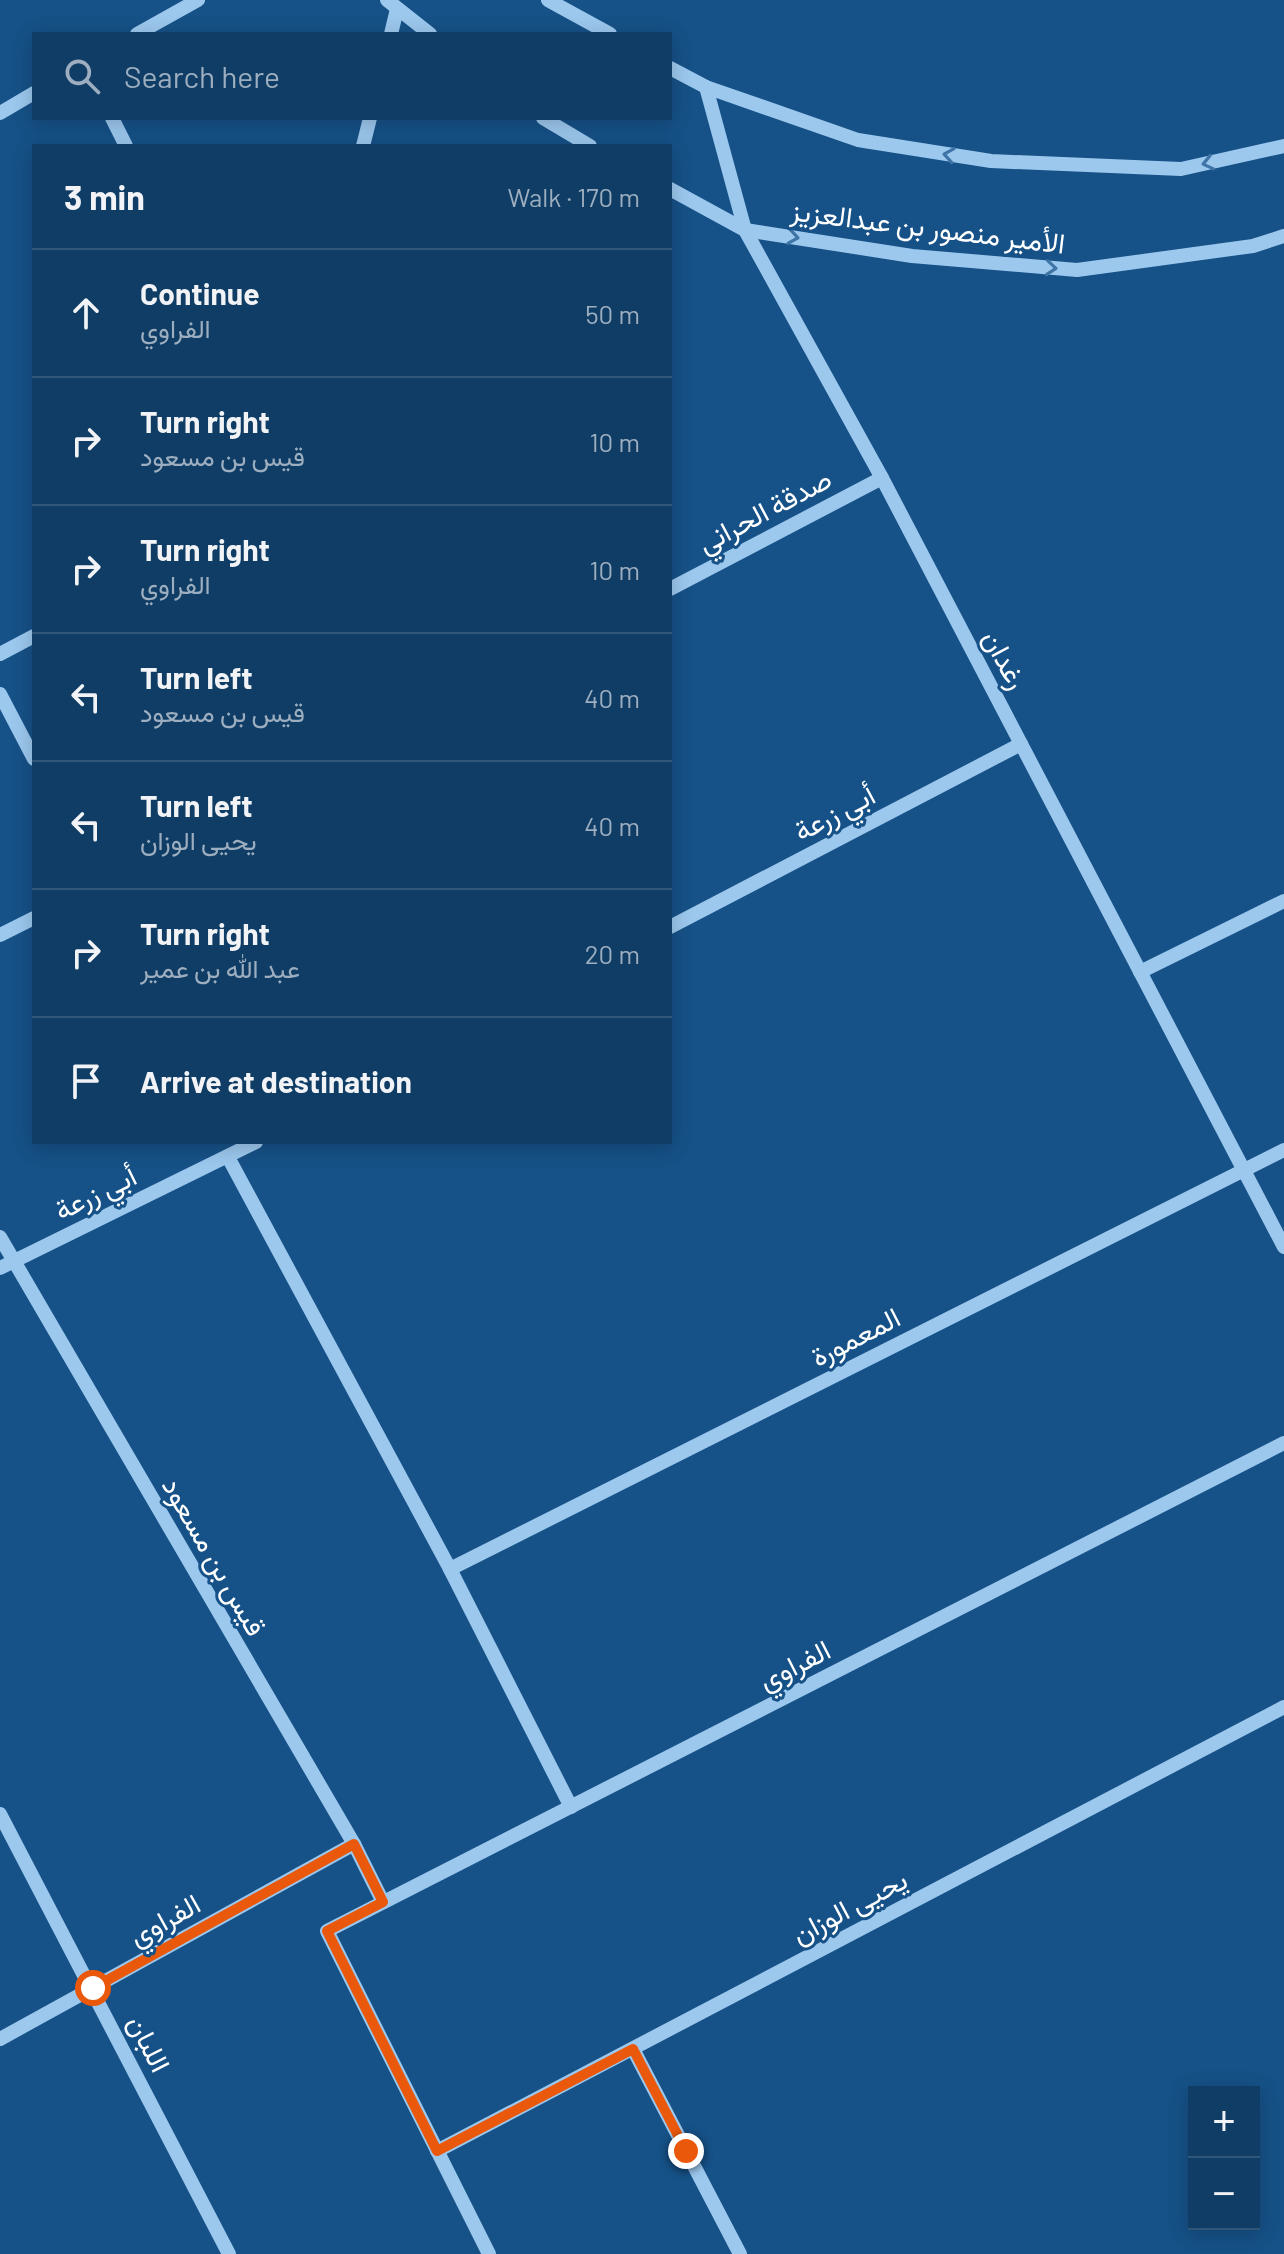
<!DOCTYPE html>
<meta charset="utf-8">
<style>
:root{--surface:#103d65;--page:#1e486e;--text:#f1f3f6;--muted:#9caebf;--line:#305679}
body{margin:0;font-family:Barlow,Vazirmatn,sans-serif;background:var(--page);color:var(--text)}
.controls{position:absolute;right:24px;bottom:24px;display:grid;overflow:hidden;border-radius:0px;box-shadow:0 4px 20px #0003}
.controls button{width:72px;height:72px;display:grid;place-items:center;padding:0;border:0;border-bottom:2px solid var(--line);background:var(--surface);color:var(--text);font:40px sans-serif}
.stop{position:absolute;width:24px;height:24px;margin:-18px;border:6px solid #ea580c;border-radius:50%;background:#fff}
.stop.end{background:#ea580c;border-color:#fff;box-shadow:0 2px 8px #0008}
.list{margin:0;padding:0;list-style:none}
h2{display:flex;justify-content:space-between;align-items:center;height:104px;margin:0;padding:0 32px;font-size:34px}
h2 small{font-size:26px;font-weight:400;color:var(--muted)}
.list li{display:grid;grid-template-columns:52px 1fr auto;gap:24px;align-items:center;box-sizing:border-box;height:128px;padding:0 32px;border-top:2px solid var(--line)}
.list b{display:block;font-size:30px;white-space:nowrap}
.list p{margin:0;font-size:26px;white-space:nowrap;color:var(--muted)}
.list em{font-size:26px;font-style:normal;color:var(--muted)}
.icon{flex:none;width:44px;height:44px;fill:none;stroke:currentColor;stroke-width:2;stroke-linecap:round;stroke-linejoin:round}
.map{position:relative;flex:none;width:1284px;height:2254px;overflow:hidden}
.search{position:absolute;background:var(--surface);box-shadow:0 4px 20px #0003;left:32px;top:32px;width:640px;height:88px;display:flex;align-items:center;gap:20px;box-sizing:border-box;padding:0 28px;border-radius:0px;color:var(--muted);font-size:30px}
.panel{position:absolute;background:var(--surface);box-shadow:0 4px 20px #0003;left:32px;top:144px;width:640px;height:1000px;border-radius:0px}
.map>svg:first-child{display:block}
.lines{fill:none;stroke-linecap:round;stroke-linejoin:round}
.minor{stroke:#9cc8ee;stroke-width:14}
.oneway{stroke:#3e75a6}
.route{stroke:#ea580c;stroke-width:10}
.labels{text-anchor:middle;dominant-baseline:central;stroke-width:6;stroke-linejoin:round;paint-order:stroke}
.street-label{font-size:28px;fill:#fff;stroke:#165187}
</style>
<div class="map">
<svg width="1284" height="2254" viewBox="0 0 1284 2254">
<rect width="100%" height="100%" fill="#165187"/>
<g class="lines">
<g class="minor">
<polyline points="387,0 430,34"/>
<polyline points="548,0 610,34"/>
<polyline points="137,34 198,0"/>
<polyline points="391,34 397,9"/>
<polyline points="670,68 706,87 858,140 991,161 1181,169 1284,146"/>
<polyline points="706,87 745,230 882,478 1284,1247"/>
<polyline points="0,113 34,93"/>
<polyline points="112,118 126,146"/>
<polyline points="543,118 590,146"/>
<polyline points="363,146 370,118"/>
<polyline points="670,189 745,230 912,256 1077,270 1253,246 1284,236"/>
<polyline points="670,589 882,478"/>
<polyline points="0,654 34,636"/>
<polyline points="0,694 34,759"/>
<polyline points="670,927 1021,744"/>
<polyline points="0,935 34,918"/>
<polyline points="1140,972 1284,901"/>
<polyline points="228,1157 450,1569 571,1807"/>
<polyline points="0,1237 354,1844 383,1902"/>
<polyline points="0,1268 256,1142"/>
<polyline points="450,1569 1284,1150"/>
<polyline points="0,1814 229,2254"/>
<polyline points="0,2039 354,1844"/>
<polyline points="633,2049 740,2254"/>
<polyline points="437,2151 1284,1707"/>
<polyline points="489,2254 327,1931 1284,1443"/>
</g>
</g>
<defs><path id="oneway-chevron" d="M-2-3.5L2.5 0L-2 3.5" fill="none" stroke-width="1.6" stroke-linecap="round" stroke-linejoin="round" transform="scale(2)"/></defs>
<g class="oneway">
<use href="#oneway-chevron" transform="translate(949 155) rotate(-171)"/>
<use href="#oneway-chevron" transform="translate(1208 163) rotate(167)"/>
<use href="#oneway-chevron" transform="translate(793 237) rotate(9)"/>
<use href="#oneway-chevron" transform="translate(1051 268) rotate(5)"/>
</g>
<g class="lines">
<polyline class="route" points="93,1988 354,1844 383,1902 327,1931 437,2151 633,2049 686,2151"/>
</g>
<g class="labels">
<g class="street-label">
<text transform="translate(928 226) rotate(7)">الأمير منصور بن عبدالعزيز</text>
<text transform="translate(764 510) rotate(-28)">صدقة الحراني</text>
<text transform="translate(1006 659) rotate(62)">رغدان</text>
<text transform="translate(834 812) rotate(-28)">أبي زرعة</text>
<text transform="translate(95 1192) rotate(-26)">أبي زرعة</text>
<text transform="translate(855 1336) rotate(-27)">المعمورة</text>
<text transform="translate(215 1556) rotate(60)">قيس بن مسعود</text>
<text transform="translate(794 1664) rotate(-27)">الفراوي</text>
<text transform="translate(849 1906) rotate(-28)">يحيى الوزان</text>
<text transform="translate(164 1919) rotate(-29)">الفراوي</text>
<text transform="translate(150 2043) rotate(63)">اللبان</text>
</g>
</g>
</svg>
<div class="controls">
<button>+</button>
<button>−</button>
</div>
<div class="stop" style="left:93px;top:1988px"></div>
<div class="stop end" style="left:686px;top:2151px"></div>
<div class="search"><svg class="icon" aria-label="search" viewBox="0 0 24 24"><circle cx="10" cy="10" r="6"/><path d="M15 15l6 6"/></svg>Search here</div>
<section class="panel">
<h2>3 min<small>Walk · 170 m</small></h2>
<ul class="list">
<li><svg class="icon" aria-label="ahead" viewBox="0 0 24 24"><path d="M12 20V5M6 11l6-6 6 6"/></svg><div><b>Continue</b><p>الفراوي</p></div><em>50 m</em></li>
<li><svg class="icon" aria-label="right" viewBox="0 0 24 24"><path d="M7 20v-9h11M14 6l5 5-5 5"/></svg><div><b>Turn right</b><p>قيس بن مسعود</p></div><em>10 m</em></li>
<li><svg class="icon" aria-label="right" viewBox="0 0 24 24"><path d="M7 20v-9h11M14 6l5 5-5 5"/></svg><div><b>Turn right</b><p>الفراوي</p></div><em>10 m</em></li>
<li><svg class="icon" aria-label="left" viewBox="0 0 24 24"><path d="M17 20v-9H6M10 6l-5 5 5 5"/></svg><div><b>Turn left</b><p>قيس بن مسعود</p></div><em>40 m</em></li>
<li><svg class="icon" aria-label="left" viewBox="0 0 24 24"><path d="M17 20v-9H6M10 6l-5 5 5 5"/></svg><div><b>Turn left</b><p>يحيى الوزان</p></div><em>40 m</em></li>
<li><svg class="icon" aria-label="right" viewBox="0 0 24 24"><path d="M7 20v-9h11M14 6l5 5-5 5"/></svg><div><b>Turn right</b><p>عبد الله بن عمير</p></div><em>20 m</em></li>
<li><svg class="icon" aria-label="arrive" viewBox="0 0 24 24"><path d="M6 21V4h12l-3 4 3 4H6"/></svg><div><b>Arrive at destination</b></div></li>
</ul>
</section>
</div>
